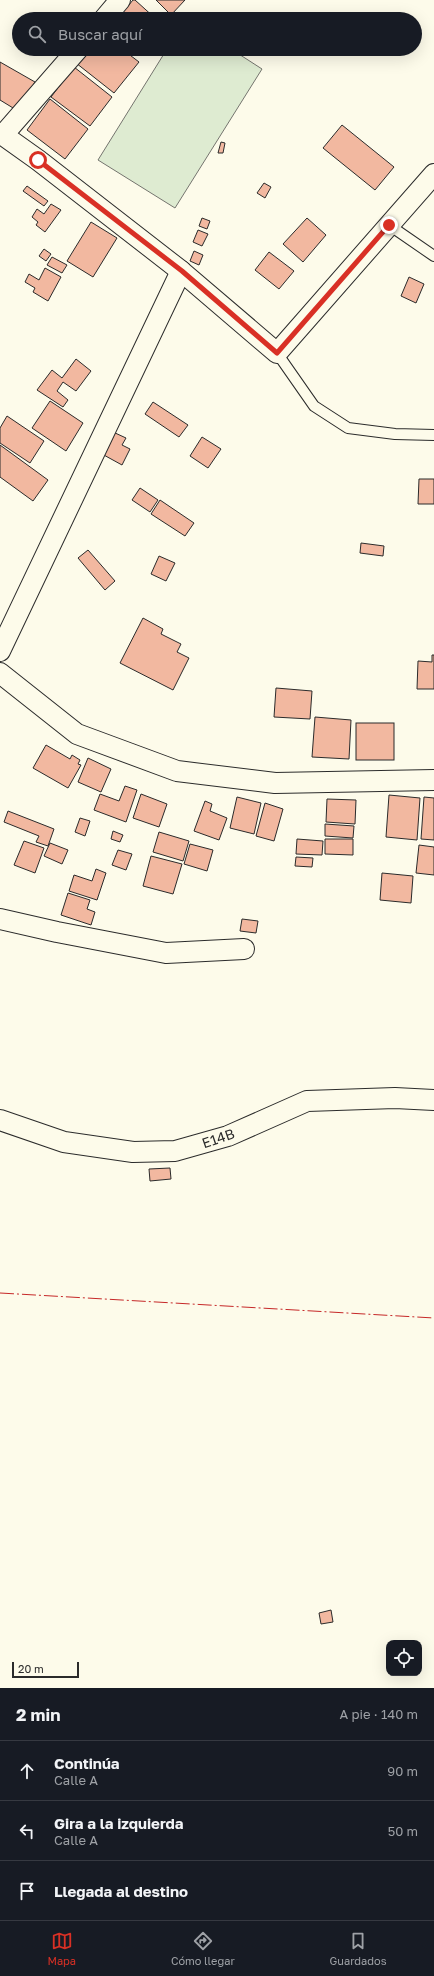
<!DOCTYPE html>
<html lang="es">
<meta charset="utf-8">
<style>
:root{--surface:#171b24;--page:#242831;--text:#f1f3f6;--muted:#9ea1a6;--line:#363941;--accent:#d93025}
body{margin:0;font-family:"Golos Text",sans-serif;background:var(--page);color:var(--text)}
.controls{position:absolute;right:12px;bottom:12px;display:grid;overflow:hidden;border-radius:8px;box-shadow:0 4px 16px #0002}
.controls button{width:36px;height:36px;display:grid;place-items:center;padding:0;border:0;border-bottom:1px solid var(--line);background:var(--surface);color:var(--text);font:20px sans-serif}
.scale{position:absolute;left:12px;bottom:10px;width:67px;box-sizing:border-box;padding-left:4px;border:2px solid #2b2b2b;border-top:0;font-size:11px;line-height:14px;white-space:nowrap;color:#2b2b2b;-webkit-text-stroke:3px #fdfbea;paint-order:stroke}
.stop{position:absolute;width:12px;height:12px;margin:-9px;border:3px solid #d93025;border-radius:50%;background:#fff}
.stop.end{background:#d93025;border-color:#fff;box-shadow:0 1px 4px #0008}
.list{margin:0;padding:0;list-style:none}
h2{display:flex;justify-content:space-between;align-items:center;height:52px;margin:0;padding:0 16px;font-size:17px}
h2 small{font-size:13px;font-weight:400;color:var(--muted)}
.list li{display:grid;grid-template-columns:26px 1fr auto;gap:12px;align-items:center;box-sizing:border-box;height:60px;padding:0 16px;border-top:1px solid var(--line)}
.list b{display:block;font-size:15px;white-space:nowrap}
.list p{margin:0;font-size:13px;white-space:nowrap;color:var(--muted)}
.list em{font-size:13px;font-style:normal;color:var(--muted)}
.icon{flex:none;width:22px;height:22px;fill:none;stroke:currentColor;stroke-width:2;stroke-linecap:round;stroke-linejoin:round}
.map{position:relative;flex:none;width:434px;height:1688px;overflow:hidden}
.search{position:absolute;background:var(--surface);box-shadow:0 4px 16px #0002;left:12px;right:12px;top:12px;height:44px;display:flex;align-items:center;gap:10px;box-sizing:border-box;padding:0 14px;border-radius:22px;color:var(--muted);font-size:15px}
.sheet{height:232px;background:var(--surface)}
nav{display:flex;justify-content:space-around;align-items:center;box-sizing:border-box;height:56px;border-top:1px solid var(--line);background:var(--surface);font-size:11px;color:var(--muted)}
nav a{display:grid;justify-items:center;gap:2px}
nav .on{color:var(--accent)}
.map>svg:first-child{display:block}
.green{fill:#deebd1;stroke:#74746e}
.building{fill:#f2b8a0;stroke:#2b2b2b}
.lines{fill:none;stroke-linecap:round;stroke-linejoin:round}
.service-casing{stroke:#2b2b2b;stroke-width:12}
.minor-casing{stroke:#2b2b2b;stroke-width:22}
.service{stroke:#fdfbea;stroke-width:10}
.minor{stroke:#fdfbea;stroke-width:20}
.power{stroke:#c62828;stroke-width:1;stroke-dasharray:14 3 2 3;stroke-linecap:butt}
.route{stroke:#d93025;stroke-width:5}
.labels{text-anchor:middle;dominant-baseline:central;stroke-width:3;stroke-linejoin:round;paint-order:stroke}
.street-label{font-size:14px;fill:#2b2b2b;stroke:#fdfbea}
</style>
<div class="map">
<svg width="434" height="1688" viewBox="0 0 434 1688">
<rect width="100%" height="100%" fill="#fdfbea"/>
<polygon class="green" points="167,49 231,49 262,69 175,208 98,160"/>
<g class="building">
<polygon points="133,0 135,0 156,19 117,19"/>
<polygon points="156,0 185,0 171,15"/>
<polygon points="88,49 122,49 139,62 114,93 76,63"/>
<polygon points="0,62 35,82 18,111 0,100"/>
<polygon points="74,67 112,97 90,126 51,97"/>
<polygon points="50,99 88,129 65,159 27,130"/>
<polygon points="342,125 394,167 375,190 323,148"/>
<polygon points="221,142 225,143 223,153 218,153"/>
<polygon points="264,183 271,187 265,198 257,193"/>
<polygon points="27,186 48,201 44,206 23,191"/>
<polygon points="51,204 61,210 45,232 36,225 38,222 32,217 37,209 44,214"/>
<polygon points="202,218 210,221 207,229 199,226"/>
<polygon points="307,218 326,235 303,262 283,244"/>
<polygon points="91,222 117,238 93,277 67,261"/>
<polygon points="198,230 208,234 202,246 193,242"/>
<polygon points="44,249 51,254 46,261 39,256"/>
<polygon points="194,251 203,255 199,265 190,261"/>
<polygon points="269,252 294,271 279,289 255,270"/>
<polygon points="52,257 67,265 62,273 47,265"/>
<polygon points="45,268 61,277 48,301 33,292 35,288 25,282 29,274 39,280"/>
<polygon points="409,277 424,284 416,303 401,296"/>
<polygon points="76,359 91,371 76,391 63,382 57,391 68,400 63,407 37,390 52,370 62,378"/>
<polygon points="50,401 83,423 66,451 32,428"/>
<polygon points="153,402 188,425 179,437 145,414"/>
<polygon points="7,416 44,441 30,463 0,443 0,428"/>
<polygon points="113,432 126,438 122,445 130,449 122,465 102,454"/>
<polygon points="202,437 221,449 208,468 190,456"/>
<polygon points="0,445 48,480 33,501 0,477"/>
<polygon points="419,479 434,479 434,504 418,504"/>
<polygon points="140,488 158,500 150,512 132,500"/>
<polygon points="160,500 194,523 185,536 151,514"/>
<polygon points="361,543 384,546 383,556 360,553"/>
<polygon points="88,550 115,581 105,590 78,558"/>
<polygon points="159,556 175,563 166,581 151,574"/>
<polygon points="143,618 163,629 161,634 181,644 177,652 189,658 173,690 120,663"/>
<polygon points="432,655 434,655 434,689 417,689 418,661 432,662"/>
<polygon points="276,688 312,691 310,719 274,717"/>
<polygon points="315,717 351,720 349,759 312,757"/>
<rect x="356" y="723" width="38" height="37"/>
<polygon points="46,745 70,759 72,755 80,760 78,764 81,765 68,788 33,768"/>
<polygon points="88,758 111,769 101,792 78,782"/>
<polygon points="125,786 137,790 126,822 94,810 100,794 119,801"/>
<polygon points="141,794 167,804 159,827 133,818"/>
<polygon points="389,795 420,798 417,840 386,837"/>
<polygon points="237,797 261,803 254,834 230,828"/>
<polygon points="424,797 434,798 434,840 421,839"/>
<polygon points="327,799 356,800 355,824 326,822"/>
<polygon points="205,801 212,804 210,811 227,818 219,840 194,831"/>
<polygon points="265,803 283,809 274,841 256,836"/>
<polygon points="8,811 54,829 48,846 36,842 39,836 4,822"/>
<polygon points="80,818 90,821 85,836 75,832"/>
<polygon points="325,824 354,826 353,838 325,836"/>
<polygon points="113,831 123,835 120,842 111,839"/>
<polygon points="159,832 189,841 183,861 153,852"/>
<polygon points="297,839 323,841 322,855 296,854"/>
<polygon points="325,839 353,839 353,855 325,854"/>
<polygon points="24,841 44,848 35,873 14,865"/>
<polygon points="50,843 68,850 62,864 44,856"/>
<polygon points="190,844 213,850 207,871 184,864"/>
<polygon points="419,845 434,847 434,875 416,873"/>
<polygon points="118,850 132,854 126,870 112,865"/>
<polygon points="151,856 182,864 173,894 143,886"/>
<polygon points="296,857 313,858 312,867 295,866"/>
<polygon points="96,869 106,873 97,900 69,891 74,875 92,881"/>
<polygon points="382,873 413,876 411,903 380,900"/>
<polygon points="68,893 90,900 87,909 95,912 91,925 61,915"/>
<polygon points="242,919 258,921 256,933 240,931"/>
<polygon points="170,1168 171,1179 150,1181 149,1169"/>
<polygon points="331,1610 333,1622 321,1624 319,1613"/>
</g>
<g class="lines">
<g class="service-casing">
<g id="service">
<polyline points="389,225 434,256"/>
<polyline points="277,353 314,406 348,428 395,434 434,435"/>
</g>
</g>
<g class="minor-casing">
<g id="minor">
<polyline points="104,19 120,0"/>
<polyline points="0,133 38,160 181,271 277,353 434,174"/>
<polyline points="3,135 78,49"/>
<polyline points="0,651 181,271"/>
<polyline points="0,673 77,734 177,771 275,783 434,780"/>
<polyline points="0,919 57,932 166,953 244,949"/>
<polyline points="0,1120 64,1142 133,1152 175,1151 228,1136 307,1101 395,1098 434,1100"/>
</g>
</g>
<use href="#service" class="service"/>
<use href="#minor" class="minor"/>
<polyline class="power" points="0,1293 434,1318"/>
</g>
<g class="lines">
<polyline class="route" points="38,160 182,271 277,353 389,225"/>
</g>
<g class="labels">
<g class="street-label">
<text transform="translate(218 1138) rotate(-19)">E14B</text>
</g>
</g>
</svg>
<div class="controls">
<button><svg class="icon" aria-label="locate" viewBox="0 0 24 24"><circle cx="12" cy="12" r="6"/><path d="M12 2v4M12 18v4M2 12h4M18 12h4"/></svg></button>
</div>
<div class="scale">20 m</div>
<div class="stop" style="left:38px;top:160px"></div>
<div class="stop end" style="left:389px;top:225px"></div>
<div class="search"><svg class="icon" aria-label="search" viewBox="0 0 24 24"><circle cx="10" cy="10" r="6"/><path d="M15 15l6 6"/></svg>Buscar aquí</div>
</div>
<section class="sheet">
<h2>2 min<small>A pie · 140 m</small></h2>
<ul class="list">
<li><svg class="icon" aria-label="ahead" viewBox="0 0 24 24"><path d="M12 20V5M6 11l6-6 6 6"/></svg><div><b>Continúa</b><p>Calle A</p></div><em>90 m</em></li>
<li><svg class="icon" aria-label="left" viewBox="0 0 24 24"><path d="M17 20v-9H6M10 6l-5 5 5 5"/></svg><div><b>Gira a la izquierda</b><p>Calle A</p></div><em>50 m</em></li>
<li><svg class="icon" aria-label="arrive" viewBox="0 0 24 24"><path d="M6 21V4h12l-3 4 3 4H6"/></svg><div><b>Llegada al destino</b></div></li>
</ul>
</section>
<nav>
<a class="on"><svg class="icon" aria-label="map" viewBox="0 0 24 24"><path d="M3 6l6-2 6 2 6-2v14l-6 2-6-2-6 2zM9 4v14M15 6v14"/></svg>Mapa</a>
<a><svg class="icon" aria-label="directions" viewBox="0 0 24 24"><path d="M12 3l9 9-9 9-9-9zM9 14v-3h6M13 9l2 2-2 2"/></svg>Cómo llegar</a>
<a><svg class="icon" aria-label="saved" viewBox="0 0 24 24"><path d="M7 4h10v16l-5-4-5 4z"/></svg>Guardados</a>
</nav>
